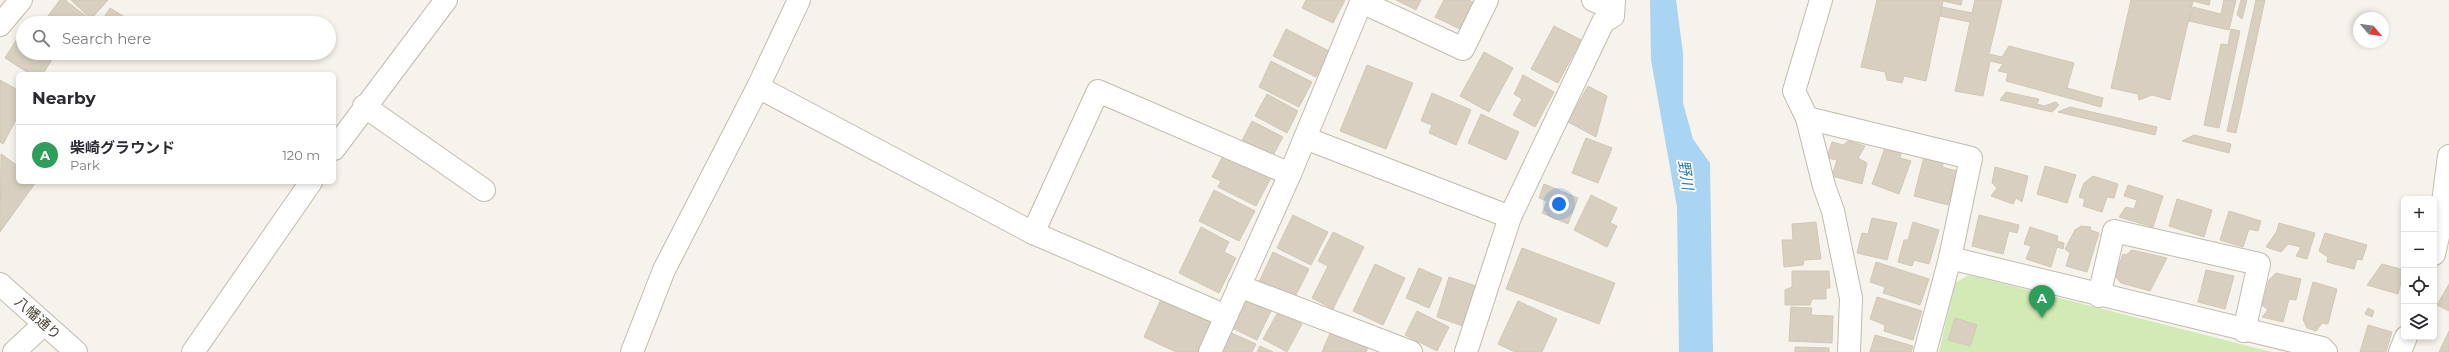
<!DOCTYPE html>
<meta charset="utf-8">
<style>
:root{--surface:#fff;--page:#f2f2f3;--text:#2b2b33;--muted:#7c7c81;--line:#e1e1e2;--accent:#fc3f1d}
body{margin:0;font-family:Montserrat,"Noto Sans JP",sans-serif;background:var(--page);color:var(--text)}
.controls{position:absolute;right:12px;bottom:12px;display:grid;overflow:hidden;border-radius:6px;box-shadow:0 2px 6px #0003}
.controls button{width:36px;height:36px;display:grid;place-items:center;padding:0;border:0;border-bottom:1px solid var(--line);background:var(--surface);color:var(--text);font:20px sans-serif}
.compass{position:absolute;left:2353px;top:12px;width:36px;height:36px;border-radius:50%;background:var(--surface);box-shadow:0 2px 6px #0003;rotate:119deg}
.you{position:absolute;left:1559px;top:204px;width:14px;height:14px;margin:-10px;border:3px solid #fff;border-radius:50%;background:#1a73e8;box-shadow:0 0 0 6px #1a73e833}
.badge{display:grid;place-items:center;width:26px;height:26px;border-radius:50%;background:var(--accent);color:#fff;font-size:13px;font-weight:700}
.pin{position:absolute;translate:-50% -33px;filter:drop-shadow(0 1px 2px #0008)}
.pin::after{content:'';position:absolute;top:21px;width:14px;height:12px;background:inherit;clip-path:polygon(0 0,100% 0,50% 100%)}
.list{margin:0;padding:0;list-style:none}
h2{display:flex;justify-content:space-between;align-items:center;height:52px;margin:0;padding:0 16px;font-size:17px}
h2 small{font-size:13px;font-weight:400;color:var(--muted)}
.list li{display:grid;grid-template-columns:26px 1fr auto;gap:12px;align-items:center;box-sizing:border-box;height:60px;padding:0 16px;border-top:1px solid var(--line)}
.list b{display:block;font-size:15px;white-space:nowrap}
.list p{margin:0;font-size:13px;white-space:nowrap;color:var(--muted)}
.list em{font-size:13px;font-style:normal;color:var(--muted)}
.icon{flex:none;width:22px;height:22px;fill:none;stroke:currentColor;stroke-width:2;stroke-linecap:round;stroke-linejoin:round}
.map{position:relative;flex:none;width:2449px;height:352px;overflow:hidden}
.search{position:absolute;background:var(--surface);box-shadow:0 2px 6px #0003;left:16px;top:16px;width:320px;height:44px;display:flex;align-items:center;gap:10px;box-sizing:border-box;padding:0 14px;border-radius:22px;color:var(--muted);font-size:15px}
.panel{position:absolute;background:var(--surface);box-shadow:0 2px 6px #0003;left:16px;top:72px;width:320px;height:112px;border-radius:6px}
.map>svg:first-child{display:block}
.green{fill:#d2eab5}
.water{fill:#a9d4f2}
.building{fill:#d8cfc1;stroke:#d3c7b4}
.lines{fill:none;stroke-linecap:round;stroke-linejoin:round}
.street-casing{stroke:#c2bbae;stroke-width:24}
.street{stroke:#fff;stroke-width:22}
.labels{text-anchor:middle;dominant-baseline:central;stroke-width:3.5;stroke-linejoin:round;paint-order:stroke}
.street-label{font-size:14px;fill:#4b4439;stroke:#fff}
.water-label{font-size:15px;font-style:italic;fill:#2e7ab2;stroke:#fff}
</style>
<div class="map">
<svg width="2449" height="352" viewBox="0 0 2449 352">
<rect width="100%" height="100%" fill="#f6f3ec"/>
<polygon class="green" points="1969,275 2272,352 1939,352 1955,283"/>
<polygon class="water" points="1650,0 1676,0 1683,53 1683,103 1693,139 1710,163 1713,352 1679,352 1677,207 1651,60"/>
<g class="building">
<polygon points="60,0 65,0 87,17 83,23 54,23 47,17"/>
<polygon points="71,0 108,0 91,19"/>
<polygon points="1306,0 1345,0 1333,23 1302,8"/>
<polygon points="1396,0 1421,0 1416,10"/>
<polygon points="1444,0 1468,0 1473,2 1460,29 1435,17"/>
<polygon points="1877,0 1962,0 1961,5 1943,1 1926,81 1904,76 1902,83 1887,80 1885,72 1861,67"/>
<polygon points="1975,0 2002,0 1989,54 2002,57 2009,46 2074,63 2067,88 2103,98 2101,107 2006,81 2008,73 1998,71 2003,64 1990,61 1983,96 1955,91 1970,22 1940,16 1942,7 1972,13"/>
<polygon points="2131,0 2210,0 2209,5 2193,1 2170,100 2152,95 2139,100 2138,94 2111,88"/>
<polygon points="2224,0 2236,0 2229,30 2189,21 2193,7 2221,14"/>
<polygon points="2241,0 2247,0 2242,19 2237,15"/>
<polygon points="2256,0 2265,0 2236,133 2227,131"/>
<polygon points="110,8 128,19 126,23 100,23"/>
<polygon points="1554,26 1581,40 1558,83 1531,69"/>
<polygon points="1286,29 1329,51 1316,77 1273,56"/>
<polygon points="2231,29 2240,31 2219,128 2204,125 2221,44 2228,45"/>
<polygon points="20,34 23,36 23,53 49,53 54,56 43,74 30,74 5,58"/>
<polygon points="1484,52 1513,68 1489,112 1460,96"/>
<polygon points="1271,61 1312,82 1299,107 1259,87"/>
<polygon points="1367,65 1413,83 1386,149 1340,131"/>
<polygon points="1523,75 1554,92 1535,127 1513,115 1522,99 1514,94"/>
<polygon points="0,80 18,90 18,116 3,144 0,142"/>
<polygon points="1588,86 1607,96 1596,137 1568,122"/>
<polygon points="2006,92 2039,99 2037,104 2044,106 2056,102 2059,105 2052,112 2000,100"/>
<polygon points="1432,93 1471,110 1456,145 1429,133 1432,125 1421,121"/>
<polygon points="1267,94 1298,111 1287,133 1255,116"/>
<polygon points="2070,107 2157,127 2155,135 2058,112"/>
<polygon points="1481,114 1519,132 1506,160 1468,143"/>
<polygon points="1252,121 1283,137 1270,161 1240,145"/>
<polygon points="2194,135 2231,144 2229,153 2182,141"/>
<polygon points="1586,138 1612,148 1598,183 1572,173"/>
<polygon points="1848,141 1865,146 1858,158 1867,163 1862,184 1832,176 1837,160 1827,158 1832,142 1843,145"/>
<polygon points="1885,148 1901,154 1900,158 1911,161 1899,194 1872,184"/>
<polygon points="1225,152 1272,176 1256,206 1218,187 1221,181 1212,177"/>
<polygon points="1,154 18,166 18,182 36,182 0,232"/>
<polygon points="1924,157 1944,162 1942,167 1957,171 1948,205 1914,196"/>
<polygon points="2045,166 2076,175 2067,203 2037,194"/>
<polygon points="1995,167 2028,176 2022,202 2016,198 2013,204 1991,196 1997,188 1992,183"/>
<polygon points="2093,176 2118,184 2114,198 2107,197 2102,212 2083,206 2085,199 2079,197 2084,183"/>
<polygon points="1544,184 1578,198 1568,224 1542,213 1547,201 1539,198"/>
<polygon points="2128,185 2163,196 2153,227 2119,217 2126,207 2134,209 2137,200 2124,196"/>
<polygon points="1214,190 1255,211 1239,241 1199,221"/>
<polygon points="1591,195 1617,208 1610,223 1617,226 1607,247 1574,230"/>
<polygon points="2177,199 2212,210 2204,237 2169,226"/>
<polygon points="2229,211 2261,221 2258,231 2249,229 2243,247 2220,240"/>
<polygon points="1293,215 1328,232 1311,265 1277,248"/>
<polygon points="1979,215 2019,225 2017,233 2009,231 2003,254 1972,246"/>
<polygon points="1872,218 1897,223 1887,260 1857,253 1862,233 1868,234"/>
<polygon points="1816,222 1821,259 1804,260 1803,265 1784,267 1782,240 1793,240 1792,224"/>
<polygon points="1913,222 1939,230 1929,264 1914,260 1912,266 1898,262 1904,240 1908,240"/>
<polygon points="2279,223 2315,233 2307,259 2296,256 2301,247 2288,244 2281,252 2266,247 2277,231"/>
<polygon points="2081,226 2091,227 2090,230 2099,233 2087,272 2066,266 2070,253 2065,249 2075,230"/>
<polygon points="1201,227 1229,242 1224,252 1236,258 1219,293 1179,273"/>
<polygon points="2030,227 2058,236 2057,241 2064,243 2063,249 2057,247 2051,267 2026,259 2031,246 2024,244"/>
<polygon points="1333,232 1364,247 1333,309 1312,298 1328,266 1318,261"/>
<polygon points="2325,233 2367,245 2362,260 2357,259 2354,269 2327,262 2328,257 2319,251"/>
<polygon points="1522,248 1615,283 1599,324 1506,289"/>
<polygon points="2132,250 2167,258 2150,291 2121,283 2115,276 2123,254 2126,255"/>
<polygon points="1273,252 1309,269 1294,299 1259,282"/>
<polygon points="1876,262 1929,279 1920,305 1883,293 1885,287 1870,282"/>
<polygon points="1375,264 1405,278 1383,325 1353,311"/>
<polygon points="2382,264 2404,270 2398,294 2367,285"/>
<polygon points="1419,268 1442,278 1429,308 1406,298"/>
<polygon points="2206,270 2234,276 2225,309 2198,302"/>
<polygon points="1792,271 1829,271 1830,288 1826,288 1826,299 1812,299 1810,305 1785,305 1785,290 1792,287"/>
<polygon points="2276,273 2301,279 2296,300 2289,299 2283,322 2262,317 2268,310 2262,305 2269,280"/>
<polygon points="1449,277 1476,286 1463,326 1437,317"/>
<polygon points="2313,282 2337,289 2328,324 2322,323 2316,331 2307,328 2303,319"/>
<polygon points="2449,284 2449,311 2437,305"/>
<polygon points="1246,297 1272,309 1257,340 1232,328"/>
<polygon points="1877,297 1922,311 1913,340 1884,331 1885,325 1870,319"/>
<polygon points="1161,299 1213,323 1199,352 1176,352 1144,337"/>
<polygon points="1518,301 1557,319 1542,352 1515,352 1498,344"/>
<polygon points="1791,307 1812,308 1811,315 1833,316 1832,343 1789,341"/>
<polygon points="2368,308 2374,311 2372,317 2365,314"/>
<polygon points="1417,311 1449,327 1437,351 1405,335"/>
<polygon points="1278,312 1302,324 1287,352 1263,339"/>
<polygon points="1955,318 1977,325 1970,346 1948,340"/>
<polygon points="2368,325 2392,332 2386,352 2360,352"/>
<polygon points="1227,331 1256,344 1252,352 1218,352"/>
<polygon points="1331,331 1368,348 1366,352 1322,352"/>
<polygon points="2449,331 2449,352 2439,352"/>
<polygon points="1875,335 1913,346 1911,352 1870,352"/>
<polygon points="1260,346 1273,352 1257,352"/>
<polygon points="1795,347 1829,348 1829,352 1795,352"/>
</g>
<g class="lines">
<g class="street-casing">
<g id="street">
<polyline points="1593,0 1613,9"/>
<polyline points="1821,0 1794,91 1807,118 1824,186 1833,211 1851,298 1849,352"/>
<polyline points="1362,2 1463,49 1487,0"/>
<polyline points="0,25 21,0"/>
<polyline points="758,87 1033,233 1226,316"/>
<polyline points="364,106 484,190"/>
<polyline points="1807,118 1971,158 1950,258 1925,352"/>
<polyline points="1305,138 1510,217 1603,22 1613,16 1614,0"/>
<polyline points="334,149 446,0"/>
<polyline points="1033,233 1098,91 1290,174"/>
<polyline points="2434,254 2439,232 2449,156"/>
<polyline points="1950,258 2322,348 2326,352"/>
<polyline points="0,284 76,352"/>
<polyline points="1239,286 1411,352"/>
<polyline points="2099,296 2114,231 2259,264 2244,331"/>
<polyline points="14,352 44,324"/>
<polyline points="193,352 311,182"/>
<polyline points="632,352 664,270 758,87 799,0"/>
<polyline points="1210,352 1290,174 1362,0"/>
<polyline points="1466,352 1510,217"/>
<polyline points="2400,352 2406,337"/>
</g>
</g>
<use href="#street" class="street"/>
</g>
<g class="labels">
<g class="street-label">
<text transform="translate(38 318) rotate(42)">八幡通り</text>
</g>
<g class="water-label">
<text transform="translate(1686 175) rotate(81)">野川</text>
</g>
</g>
</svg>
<div class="controls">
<button>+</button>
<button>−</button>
<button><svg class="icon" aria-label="locate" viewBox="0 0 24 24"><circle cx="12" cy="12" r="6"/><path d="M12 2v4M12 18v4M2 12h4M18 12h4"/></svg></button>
<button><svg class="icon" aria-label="layers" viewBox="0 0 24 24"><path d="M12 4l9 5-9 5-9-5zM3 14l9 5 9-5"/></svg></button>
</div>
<svg class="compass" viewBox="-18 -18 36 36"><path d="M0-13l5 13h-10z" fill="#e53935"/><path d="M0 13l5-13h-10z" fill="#7c7c81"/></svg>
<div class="you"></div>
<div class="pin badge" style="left:2042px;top:318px;background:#2e9e5b">A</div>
<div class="search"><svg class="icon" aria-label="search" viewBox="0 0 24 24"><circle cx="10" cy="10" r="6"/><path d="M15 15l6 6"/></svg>Search here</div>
<section class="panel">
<h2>Nearby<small></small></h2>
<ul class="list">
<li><span class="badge" style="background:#2e9e5b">A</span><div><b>柴崎グラウンド</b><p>Park</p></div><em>120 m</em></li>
</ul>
</section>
</div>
